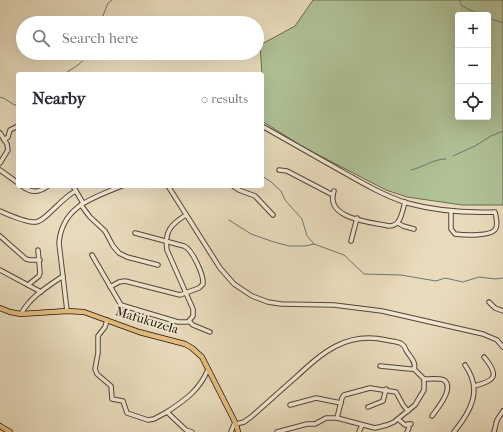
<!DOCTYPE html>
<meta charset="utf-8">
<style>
:root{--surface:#fff;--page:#f7f7f7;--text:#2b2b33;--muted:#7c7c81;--line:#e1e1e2}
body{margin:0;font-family:"IM FELL French Canon",serif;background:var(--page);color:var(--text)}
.controls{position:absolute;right:12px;top:12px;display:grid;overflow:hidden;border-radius:4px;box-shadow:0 4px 16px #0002}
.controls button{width:36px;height:36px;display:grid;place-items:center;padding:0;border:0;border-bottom:1px solid var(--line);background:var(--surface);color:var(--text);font:20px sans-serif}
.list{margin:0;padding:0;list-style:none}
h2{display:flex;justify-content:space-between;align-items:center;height:52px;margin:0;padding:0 16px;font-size:17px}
h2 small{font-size:13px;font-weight:400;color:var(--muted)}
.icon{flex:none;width:22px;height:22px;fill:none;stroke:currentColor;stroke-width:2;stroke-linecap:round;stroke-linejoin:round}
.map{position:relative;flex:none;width:503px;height:432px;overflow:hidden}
.search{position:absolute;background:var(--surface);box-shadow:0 4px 16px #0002;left:16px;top:16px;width:248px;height:44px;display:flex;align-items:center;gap:10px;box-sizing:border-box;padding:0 14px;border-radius:22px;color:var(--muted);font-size:15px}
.panel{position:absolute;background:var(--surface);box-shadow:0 4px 16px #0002;left:16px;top:72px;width:248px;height:116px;border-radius:4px}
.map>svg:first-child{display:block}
.green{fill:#b0c196;stroke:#6a6a51;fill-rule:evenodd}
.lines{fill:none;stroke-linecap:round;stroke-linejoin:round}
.stream{stroke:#6a7773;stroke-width:1}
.minor-casing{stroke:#544538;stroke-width:5.5}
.major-casing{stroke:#23130c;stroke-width:6}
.minor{stroke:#f0e8d3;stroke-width:3.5}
.major{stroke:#e4be7e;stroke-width:4.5}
.labels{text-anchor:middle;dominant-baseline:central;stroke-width:3.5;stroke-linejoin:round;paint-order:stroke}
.street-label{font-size:13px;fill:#23130c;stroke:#f0e8d3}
</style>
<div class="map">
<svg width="503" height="432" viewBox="0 0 503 432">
<rect width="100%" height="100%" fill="#e8dbbc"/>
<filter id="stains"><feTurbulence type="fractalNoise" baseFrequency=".005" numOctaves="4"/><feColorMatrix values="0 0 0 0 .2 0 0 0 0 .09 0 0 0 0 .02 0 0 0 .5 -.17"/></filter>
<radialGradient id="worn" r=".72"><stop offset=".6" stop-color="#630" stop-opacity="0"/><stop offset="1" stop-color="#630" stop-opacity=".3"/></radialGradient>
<path class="green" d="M313 0H503V205H462L407 197 386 190 303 147 262 121V74L260 45 295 26ZM458 15H488V117H458Z"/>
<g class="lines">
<g class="stream">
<polyline points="459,0 462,6 481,15"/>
<polyline points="488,18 503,23"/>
<polyline points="100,23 108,3 112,0"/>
<path d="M64 74C76 66 80 66 88 53"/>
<path d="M0 97C7 98 11 105 18 106"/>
<polyline points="453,156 475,146 491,136 503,131"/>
<path d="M411 170C424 167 433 159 446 159"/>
<polyline points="262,176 270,181 281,191 285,200 302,219 307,236 314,244"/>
<polyline points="229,220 251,234 274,242 289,246 305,246 314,244 344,255 364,274 401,275 436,281 445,278 463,282 479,277 495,279 503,278"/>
</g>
<g class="minor-casing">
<g id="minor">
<path d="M262 126C287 140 311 154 336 168 359 181 382 195 407 203 436 211 465 213 495 212 496 217 498 223 496 228 493 237 463 235 455 234L451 229V211"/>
<polyline points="0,133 7,144 8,150 0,163"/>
<polyline points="4,140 8,137 10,130 18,126"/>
<polyline points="0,170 18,183"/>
<polyline points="279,170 287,171 333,195"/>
<path d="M22 186C31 193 38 193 48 186"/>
<polyline points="73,186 83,203"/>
<polyline points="168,186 220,268 234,284 252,296 268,302 281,304 334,305 382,311 483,334 497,340 503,347"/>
<polyline points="233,186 239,190 255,196 273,215"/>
<path d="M334 191C324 219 371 222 389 226 401 226 402 212 405 202"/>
<polyline points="81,205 90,217 105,231 113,246 119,253 127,257 158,265"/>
<path d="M0 211C9 215 27 223 36 222 46 221 63 196 76 191"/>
<polyline points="398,223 403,226 414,229"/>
<polyline points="0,236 26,259 30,260 40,260"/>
<polyline points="351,241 357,218"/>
<path d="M92 255 121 305 178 322H188L193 316V309L167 250C164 232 171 224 186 215"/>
<polyline points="0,270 41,292"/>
<polyline points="28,285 39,276 40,273 38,250"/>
<path d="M110 287 119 282 125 281 180 295 199 288 203 284C204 275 192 249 184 246L135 233"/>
<polyline points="489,302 495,308 503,311"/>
<path d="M67 311 59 243C62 206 93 198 122 186"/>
<path d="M21 314C30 297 47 287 63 276"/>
<polyline points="107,320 105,327 98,336 98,353 95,369 97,374 111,386 112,399 123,401 127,413 148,420 154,419 167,412"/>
<polyline points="189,321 193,325 210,332"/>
<path d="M424 379C430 379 439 378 444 380 455 388 437 409 432 416"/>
<path d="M474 386C495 381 500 376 484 357"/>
<polyline points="290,405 316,398 341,403"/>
<polyline points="368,407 383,401 386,389"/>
<polyline points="337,418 342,398 344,395 370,388 396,392 403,405 408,411"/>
<polyline points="398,419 405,425 411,424"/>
<path d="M236 424 244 422 251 417C266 404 280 391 295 378 322 353 346 331 386 340 396 342 403 341 406 350 409 356 417 362 414 369H410L380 366"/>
<path d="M192 432 186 430 167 412C185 400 200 390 208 369"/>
<polyline points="231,432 235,422"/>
<polyline points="277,432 307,424 315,424 326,418 337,418 375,428 387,425 394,422 415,405 424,390 424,379 414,369"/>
<polyline points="359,432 362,425"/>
<polyline points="407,432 409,428 408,424"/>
<path d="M454 432C471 411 483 390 465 365"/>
<polyline points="494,432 497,420 503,411"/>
</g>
</g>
<g class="major-casing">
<g id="major">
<polyline points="0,308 10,312 21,314 67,311 84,312 139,332 185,344 192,348 202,357 236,424 238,432"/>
<polyline points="0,426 10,432"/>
</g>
</g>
<use href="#minor" class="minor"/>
<use href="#major" class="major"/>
</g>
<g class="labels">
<g class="street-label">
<text transform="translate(147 320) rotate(17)">Mafukuzela</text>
</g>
</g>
<rect width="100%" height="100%" filter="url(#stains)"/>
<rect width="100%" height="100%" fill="url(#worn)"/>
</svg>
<div class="controls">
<button>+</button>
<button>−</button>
<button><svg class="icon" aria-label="locate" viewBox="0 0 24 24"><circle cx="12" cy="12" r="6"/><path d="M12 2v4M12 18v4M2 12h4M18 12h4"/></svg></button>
</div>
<div class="search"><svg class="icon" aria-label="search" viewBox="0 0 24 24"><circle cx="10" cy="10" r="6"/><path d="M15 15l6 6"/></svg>Search here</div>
<section class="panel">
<h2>Nearby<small>0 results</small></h2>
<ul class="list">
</ul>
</section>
</div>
